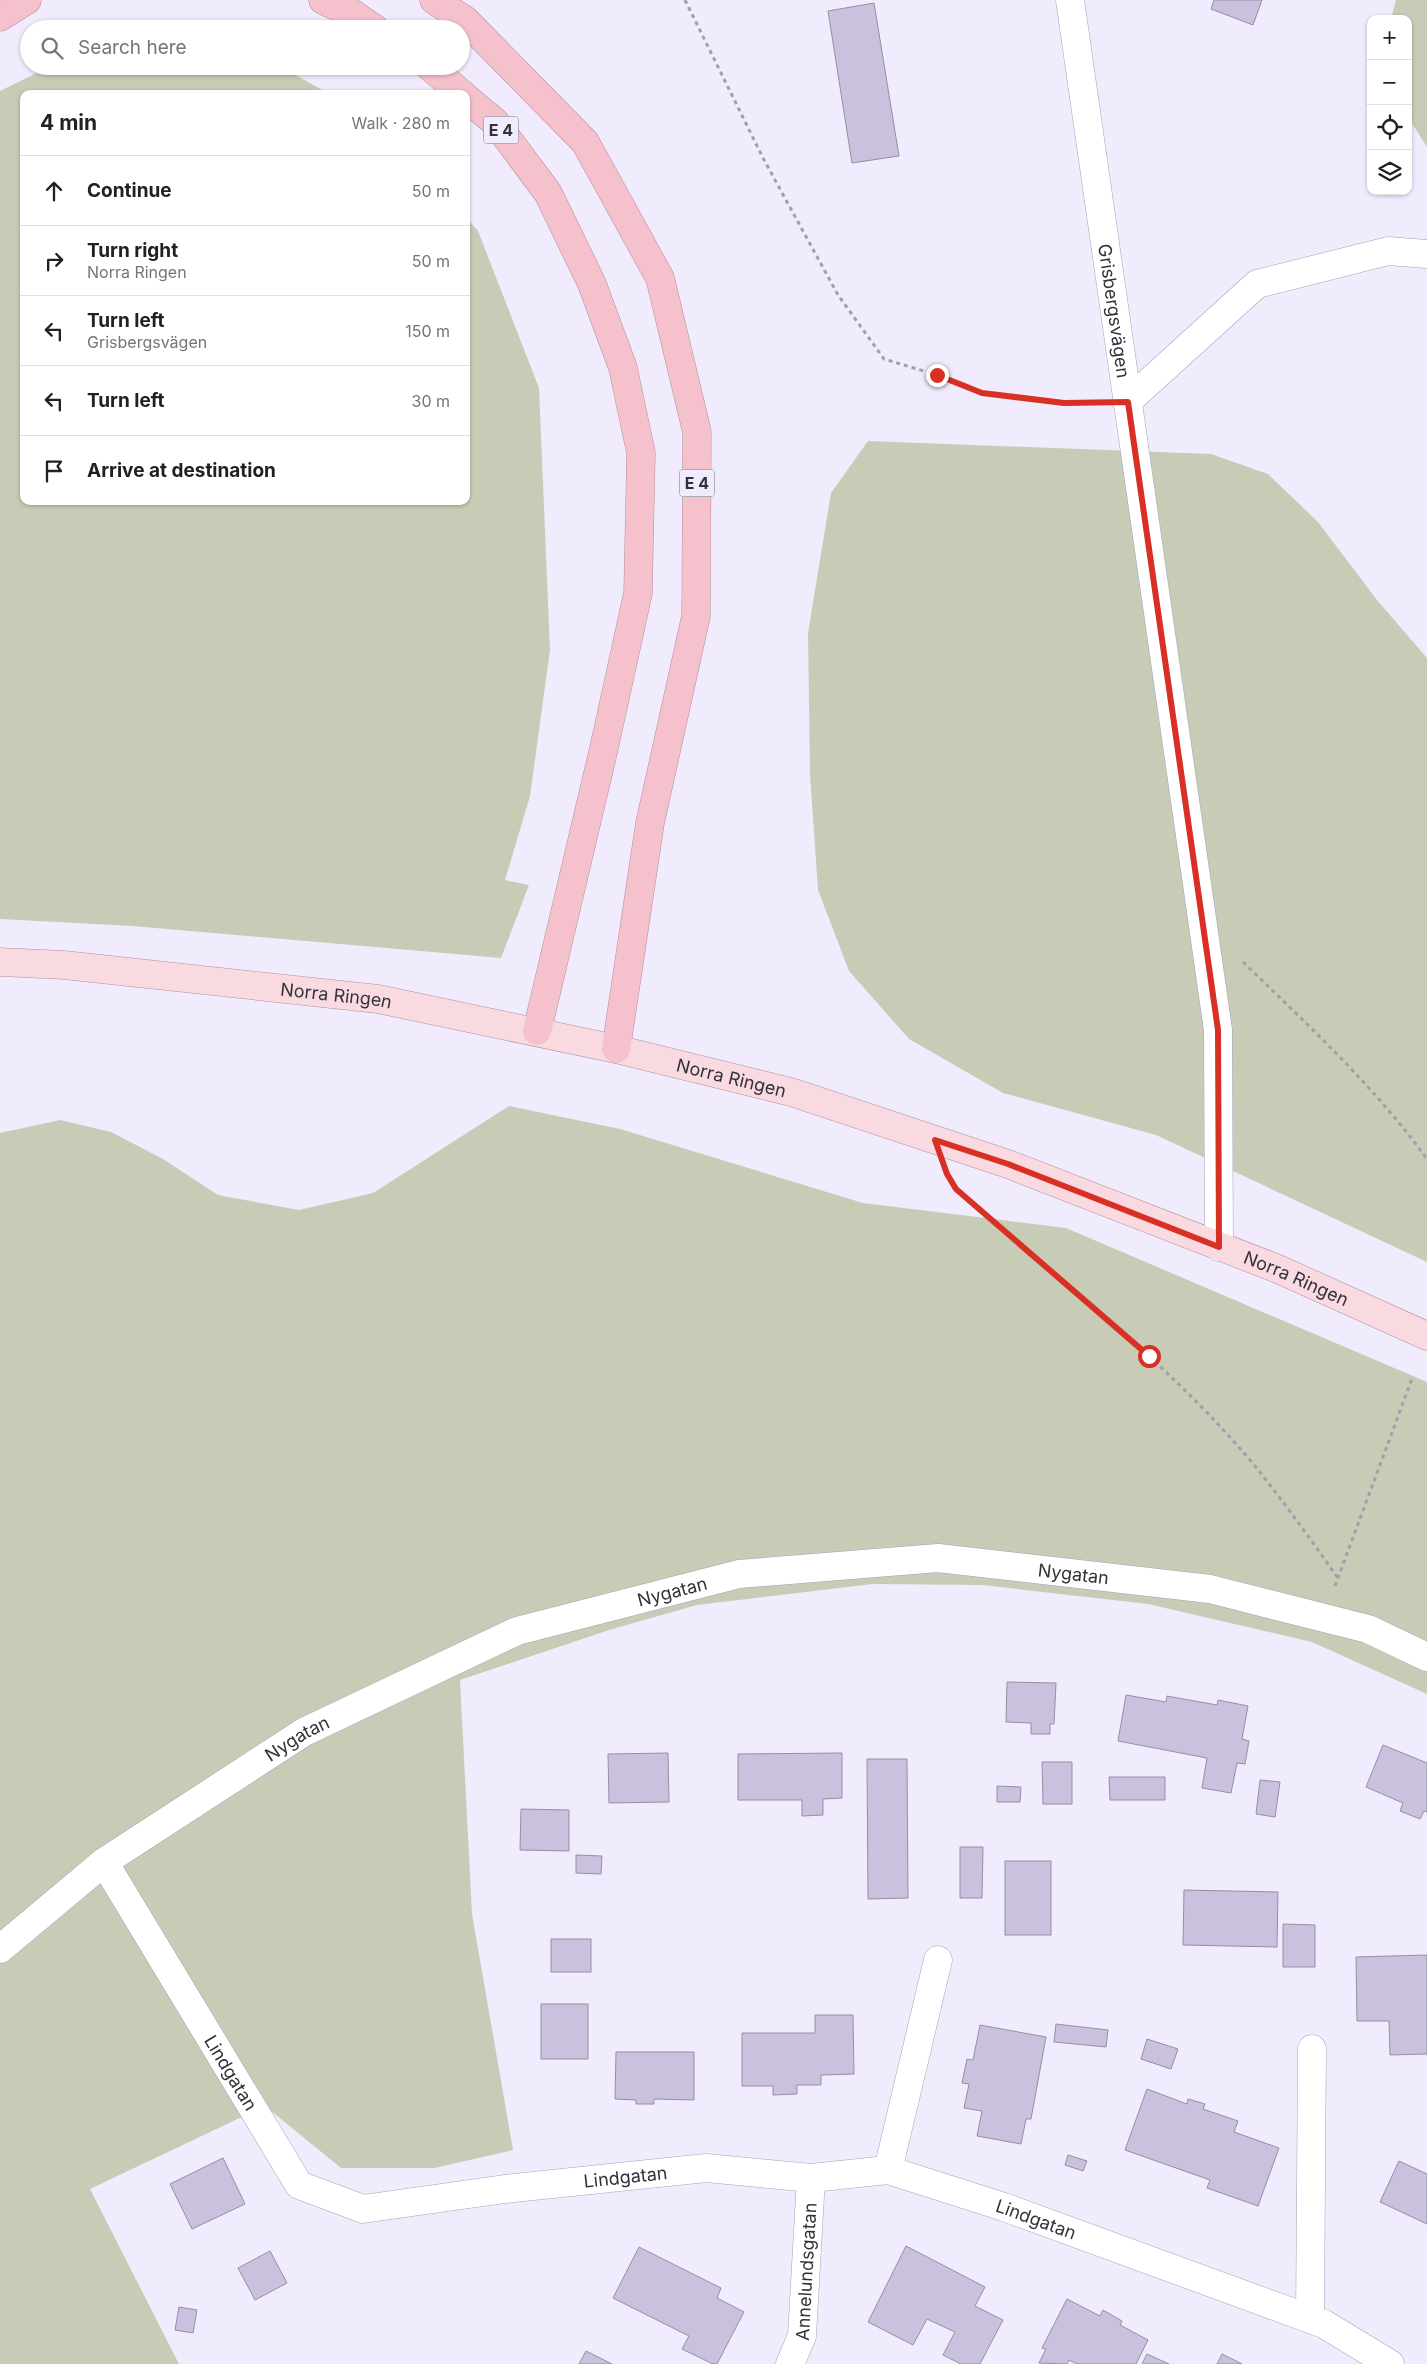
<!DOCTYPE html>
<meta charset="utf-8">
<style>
:root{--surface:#fff;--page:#f6f6f6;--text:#202124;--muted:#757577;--line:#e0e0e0}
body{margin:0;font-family:Inter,sans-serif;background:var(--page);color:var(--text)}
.controls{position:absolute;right:15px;top:15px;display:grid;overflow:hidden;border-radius:10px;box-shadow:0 1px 4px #0004}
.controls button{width:45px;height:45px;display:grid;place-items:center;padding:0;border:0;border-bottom:1px solid var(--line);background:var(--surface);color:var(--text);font:25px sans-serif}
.stop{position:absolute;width:15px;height:15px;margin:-11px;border:4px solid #d93025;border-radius:50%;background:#fff}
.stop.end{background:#d93025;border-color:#fff;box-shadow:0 1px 5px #0008}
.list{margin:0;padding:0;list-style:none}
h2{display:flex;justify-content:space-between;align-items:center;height:65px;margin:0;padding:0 20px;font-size:21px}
h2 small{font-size:16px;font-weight:400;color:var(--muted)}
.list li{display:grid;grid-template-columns:32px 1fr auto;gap:15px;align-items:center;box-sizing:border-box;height:70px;padding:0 20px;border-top:1px solid var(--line)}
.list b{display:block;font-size:19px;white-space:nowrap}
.list p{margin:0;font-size:16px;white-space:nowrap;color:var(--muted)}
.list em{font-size:16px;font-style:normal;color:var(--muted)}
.icon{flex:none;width:28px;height:28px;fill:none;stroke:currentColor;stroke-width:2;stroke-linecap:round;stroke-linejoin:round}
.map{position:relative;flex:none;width:1427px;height:2364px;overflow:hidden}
.search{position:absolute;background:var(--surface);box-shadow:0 1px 4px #0004;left:20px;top:20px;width:450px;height:55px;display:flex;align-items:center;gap:12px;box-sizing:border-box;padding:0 18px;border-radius:28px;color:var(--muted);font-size:19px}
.panel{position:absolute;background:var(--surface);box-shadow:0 1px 4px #0004;left:20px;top:90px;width:450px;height:415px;border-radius:10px}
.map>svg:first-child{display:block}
.green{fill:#c8ccb7}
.building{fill:#c9c1dd;stroke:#948fa2}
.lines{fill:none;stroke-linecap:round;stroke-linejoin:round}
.minor-casing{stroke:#a6a1b5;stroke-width:29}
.major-casing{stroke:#b18f99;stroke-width:29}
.highway-casing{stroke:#b18f99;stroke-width:29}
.path{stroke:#a29eab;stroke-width:3;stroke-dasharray:4 4;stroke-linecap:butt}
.minor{stroke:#fff;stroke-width:28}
.major{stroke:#f9dae1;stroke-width:28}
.highway{stroke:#f5c1cd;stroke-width:28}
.route{stroke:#d93025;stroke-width:6}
.labels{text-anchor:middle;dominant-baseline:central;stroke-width:4;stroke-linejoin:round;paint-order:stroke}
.shield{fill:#f1ecfd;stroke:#6c6974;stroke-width:1}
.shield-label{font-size:16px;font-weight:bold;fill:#333139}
.street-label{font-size:18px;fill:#333139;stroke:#f1ecfd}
</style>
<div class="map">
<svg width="1427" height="2364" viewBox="0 0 1427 2364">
<rect width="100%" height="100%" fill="#f1ecfd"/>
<g class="green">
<polygon points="1396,0 1427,0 1427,147 1408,117 1408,19 1391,19"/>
<polygon points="51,66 280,66 329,94 24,94 24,501 466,501 466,217 478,231 539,388 550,650 530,796 505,880 529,885 501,958 132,926 0,919 0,91"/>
<polygon points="868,441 1211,454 1268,474 1318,522 1377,600 1427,658 1427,1262 1156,1135 1003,1093 909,1039 849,971 818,890 810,774 808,633 831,493"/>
<polygon points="509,1106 620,1129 863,1203 1066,1228 1427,1382 1427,1694 1312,1642 1148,1604 982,1585 872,1584 697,1605 609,1630 460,1680 472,1914 513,2150 435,2168 341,2168 265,2106 90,2189 179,2364 0,2364 0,1133 60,1120 111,1132 163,1159 218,1195 299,1210 373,1193"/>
</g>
<g class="building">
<polygon points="1214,0 1262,0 1253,25 1211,9"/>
<polygon points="874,3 899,156 852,163 828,11"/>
<polygon points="1007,1682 1056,1683 1054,1724 1050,1724 1050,1734 1031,1734 1031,1723 1006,1722"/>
<polygon points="1126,1695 1166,1702 1167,1696 1217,1705 1218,1700 1248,1706 1242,1739 1249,1741 1245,1764 1237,1763 1231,1793 1202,1788 1207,1758 1118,1741"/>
<polygon points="1383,1745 1427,1763 1427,1812 1424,1811 1420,1819 1400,1811 1403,1803 1366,1787"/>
<polygon points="668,1753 669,1802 609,1803 608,1754"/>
<polygon points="842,1753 842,1798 823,1799 823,1815 802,1816 802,1800 738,1800 738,1754"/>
<polygon points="867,1759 907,1759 908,1898 868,1899"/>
<polygon points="1042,1762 1072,1762 1072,1804 1043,1804"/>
<polygon points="1109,1777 1165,1777 1165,1800 1110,1800"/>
<polygon points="1260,1780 1280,1782 1275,1817 1256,1814"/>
<polygon points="997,1786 1021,1787 1020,1802 997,1802"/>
<polygon points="521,1809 569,1810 569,1851 520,1850"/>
<polygon points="960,1847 983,1847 982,1898 960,1898"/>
<polygon points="576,1855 602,1856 601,1874 576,1873"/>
<rect x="1005" y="1861" width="46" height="74"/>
<polygon points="1184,1890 1278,1892 1277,1947 1183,1945"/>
<polygon points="1283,1924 1315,1925 1315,1967 1283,1967"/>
<rect x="551" y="1939" width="40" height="33"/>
<polygon points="1427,1955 1427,2054 1390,2055 1389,2021 1357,2021 1356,1957"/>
<rect x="541" y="2004" width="47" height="55"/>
<polygon points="815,2015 853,2015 854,2074 821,2075 821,2085 797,2085 797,2094 773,2095 773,2086 742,2086 742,2033 815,2033"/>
<polygon points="1056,2024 1108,2030 1106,2047 1054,2042"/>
<polygon points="980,2025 1046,2037 1031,2119 1026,2119 1021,2144 977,2136 982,2111 964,2108 969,2084 962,2083 967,2059 973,2060"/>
<polygon points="1147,2039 1178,2049 1171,2069 1141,2059"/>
<polygon points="616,2052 694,2052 694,2100 654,2099 654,2104 636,2104 636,2100 615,2099"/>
<polygon points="1147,2089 1187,2104 1188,2099 1205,2104 1203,2109 1238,2121 1234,2132 1279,2148 1258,2206 1207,2188 1210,2180 1125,2150"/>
<polygon points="1068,2155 1087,2161 1083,2171 1065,2165"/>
<polygon points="223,2158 245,2204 192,2229 170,2184"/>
<polygon points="1399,2161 1427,2174 1427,2224 1380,2202"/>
<polygon points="906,2246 985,2287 975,2306 1003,2320 980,2364 961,2364 943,2355 955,2332 927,2319 913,2345 868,2322"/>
<polygon points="639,2247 721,2288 717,2298 744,2312 717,2364 713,2364 682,2349 689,2336 613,2298"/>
<polygon points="270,2251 287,2283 255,2300 238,2268"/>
<polygon points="1067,2299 1100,2316 1103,2310 1122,2321 1120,2325 1148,2340 1136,2364 1077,2364 1069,2360 1067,2364 1039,2363 1046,2349 1042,2348"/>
<polygon points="179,2307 197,2310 193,2333 175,2330"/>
<polygon points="586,2351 612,2364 579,2364"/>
<polygon points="1147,2354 1169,2364 1142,2364"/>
<polygon points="1222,2354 1242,2364 1217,2364"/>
</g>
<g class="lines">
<g class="minor-casing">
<g id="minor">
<path id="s1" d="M1070 0 1218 1030 1219 1247"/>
<polyline points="1127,402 1257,284 1388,251 1427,254"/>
<path id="s2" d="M104 1862 299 2185 363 2209 505 2189 706 2168 811 2178 888 2170 1004 2207 1324 2324 1390 2364"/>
<path id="s3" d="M0 1949 104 1862 304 1732 517 1631 739 1574 938 1558 1210 1589 1368 1629 1427 1657"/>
<polyline points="888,2170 938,1960"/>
<polyline points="1310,2319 1312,2049"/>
<path id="s4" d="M790 2364 802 2336 811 2178"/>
</g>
</g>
<g class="major-casing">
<g id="major">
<path id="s5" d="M0 962 64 965 378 999 616 1049 791 1092 1008 1164 1278 1269 1427 1336"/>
</g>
</g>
<g class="highway-casing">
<g id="highway">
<polyline points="323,0 353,14 375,29"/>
<polyline points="434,0 465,20 585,142 660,278 697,432 696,616 650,823 616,1049"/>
<polyline points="0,17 27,0"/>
<polyline points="429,66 462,94"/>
<polyline points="466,98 495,122 548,193 592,284 623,368 641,453 638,593 604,748 537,1031"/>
</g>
</g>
<g class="path">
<polyline points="685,0 763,158 838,295 884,359 937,375 982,393 1064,403 1093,402"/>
<path d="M1243 962C1307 1024 1374 1086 1427 1159"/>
<path d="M951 1181 969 1202C1067 1286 1172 1366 1255 1466 1284 1502 1311 1540 1338 1578"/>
<polyline points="1335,1586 1413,1376"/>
</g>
<use href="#minor" class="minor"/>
<use href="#major" class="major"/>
<use href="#highway" class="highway"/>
</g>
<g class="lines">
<polyline class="route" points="937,375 982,393 1064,403 1128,402 1218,1030 1219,1247 1008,1164 935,1140 947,1174 956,1189 1149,1356"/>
</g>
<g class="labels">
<g class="shield">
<rect x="483.5" y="116.5" width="35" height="27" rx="4"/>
<rect x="679.5" y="469.5" width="35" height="27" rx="4"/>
</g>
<g class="shield-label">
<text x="501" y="130">E 4</text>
<text x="697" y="483">E 4</text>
</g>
<g class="street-label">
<text stroke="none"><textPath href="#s1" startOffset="314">Grisbergsvägen</textPath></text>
<text stroke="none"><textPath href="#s5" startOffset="338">Norra Ringen</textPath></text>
<text stroke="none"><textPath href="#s5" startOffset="742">Norra Ringen</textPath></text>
<text stroke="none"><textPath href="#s5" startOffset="1342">Norra Ringen</textPath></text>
<text stroke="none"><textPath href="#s3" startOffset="1175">Nygatan</textPath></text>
<text stroke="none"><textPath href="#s3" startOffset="770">Nygatan</textPath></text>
<text stroke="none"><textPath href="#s3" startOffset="365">Nygatan</textPath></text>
<text stroke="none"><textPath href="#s2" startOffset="246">Lindgatan</textPath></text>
<text stroke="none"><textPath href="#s2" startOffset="710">Lindgatan</textPath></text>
<text stroke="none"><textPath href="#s2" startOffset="1130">Lindgatan</textPath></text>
<text stroke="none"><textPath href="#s4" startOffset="95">Annelundsgatan</textPath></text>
</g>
</g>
</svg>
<div class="controls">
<button>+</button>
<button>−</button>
<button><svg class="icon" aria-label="locate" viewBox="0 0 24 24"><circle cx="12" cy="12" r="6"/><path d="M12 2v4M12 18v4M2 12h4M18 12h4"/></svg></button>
<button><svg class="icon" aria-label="layers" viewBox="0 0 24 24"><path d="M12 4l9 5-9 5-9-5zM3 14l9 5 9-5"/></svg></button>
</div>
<div class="stop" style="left:1149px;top:1356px"></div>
<div class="stop end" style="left:937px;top:375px"></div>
<div class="search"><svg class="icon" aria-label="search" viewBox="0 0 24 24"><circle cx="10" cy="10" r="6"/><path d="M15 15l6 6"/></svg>Search here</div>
<section class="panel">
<h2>4 min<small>Walk · 280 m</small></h2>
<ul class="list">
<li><svg class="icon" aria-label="ahead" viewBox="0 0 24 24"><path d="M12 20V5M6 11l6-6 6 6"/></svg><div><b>Continue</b></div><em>50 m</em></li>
<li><svg class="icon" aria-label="right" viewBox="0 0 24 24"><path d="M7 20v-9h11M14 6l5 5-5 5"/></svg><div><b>Turn right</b><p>Norra Ringen</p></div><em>50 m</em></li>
<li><svg class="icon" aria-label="left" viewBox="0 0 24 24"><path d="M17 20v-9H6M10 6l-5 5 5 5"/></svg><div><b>Turn left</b><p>Grisbergsvägen</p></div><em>150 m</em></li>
<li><svg class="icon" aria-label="left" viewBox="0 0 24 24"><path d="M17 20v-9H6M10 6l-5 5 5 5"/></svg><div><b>Turn left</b></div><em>30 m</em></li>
<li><svg class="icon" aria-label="arrive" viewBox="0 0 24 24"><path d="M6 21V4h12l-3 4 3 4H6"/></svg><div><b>Arrive at destination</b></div></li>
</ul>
</section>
</div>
